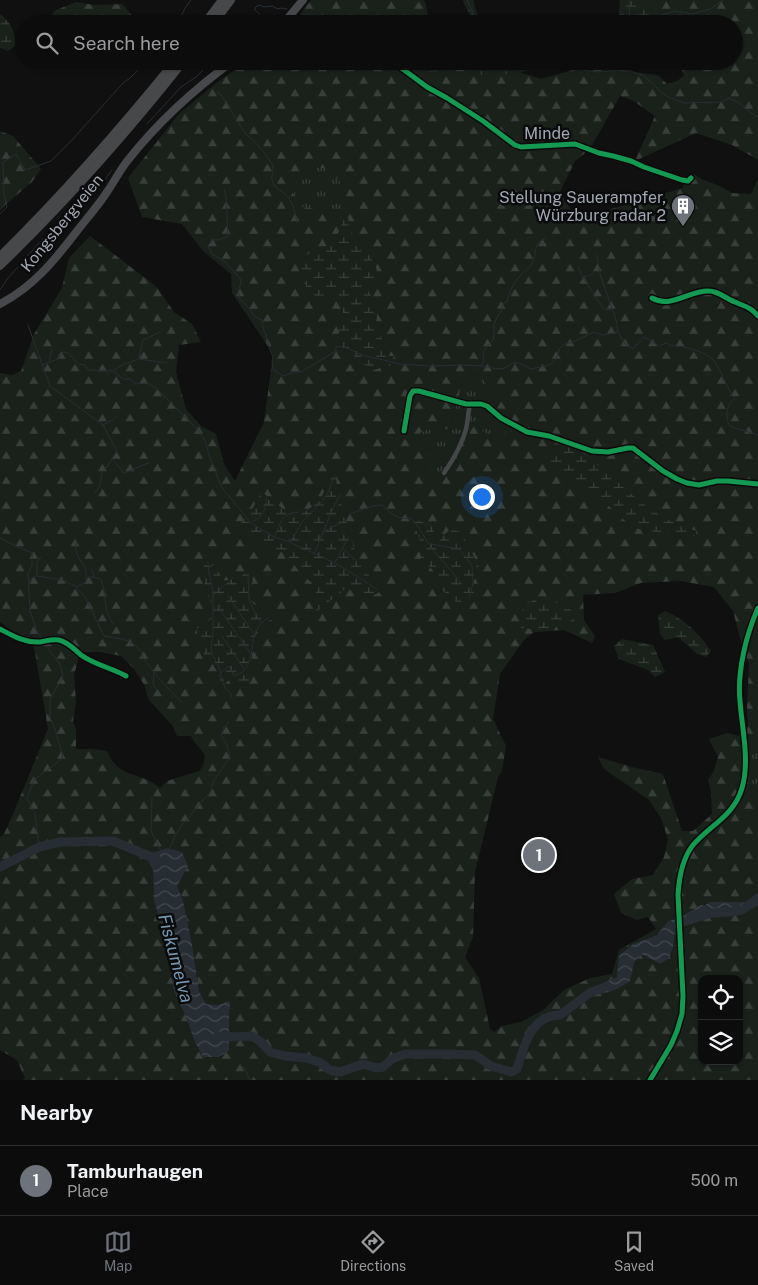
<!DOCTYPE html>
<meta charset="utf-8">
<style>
:root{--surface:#0c0c0d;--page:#151516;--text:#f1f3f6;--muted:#9a9b9d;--line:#2c2c2e;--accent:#6e727a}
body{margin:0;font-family:"Public Sans",sans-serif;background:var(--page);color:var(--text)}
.controls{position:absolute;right:15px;bottom:15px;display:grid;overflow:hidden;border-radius:10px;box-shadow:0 1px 4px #0004}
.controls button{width:45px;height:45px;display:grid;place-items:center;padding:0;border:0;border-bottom:1px solid var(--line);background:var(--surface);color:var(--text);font:25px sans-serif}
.you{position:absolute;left:481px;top:496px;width:18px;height:18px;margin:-12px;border:4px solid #fff;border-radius:50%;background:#1a73e8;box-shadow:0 0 0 8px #1a73e833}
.badge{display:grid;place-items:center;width:32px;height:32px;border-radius:50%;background:var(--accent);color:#fff;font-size:16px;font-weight:700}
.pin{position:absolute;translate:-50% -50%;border:2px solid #fff;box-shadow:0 1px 5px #0006}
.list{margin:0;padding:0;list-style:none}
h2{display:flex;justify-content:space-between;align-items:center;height:65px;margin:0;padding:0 20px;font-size:21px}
h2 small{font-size:16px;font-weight:400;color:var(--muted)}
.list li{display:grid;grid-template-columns:32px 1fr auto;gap:15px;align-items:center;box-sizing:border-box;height:70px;padding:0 20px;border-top:1px solid var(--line)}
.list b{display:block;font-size:19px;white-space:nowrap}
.list p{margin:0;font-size:16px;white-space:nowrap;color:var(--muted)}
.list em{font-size:16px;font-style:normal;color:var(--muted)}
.icon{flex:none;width:28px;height:28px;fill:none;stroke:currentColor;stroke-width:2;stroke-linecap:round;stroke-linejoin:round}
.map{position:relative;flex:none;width:758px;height:1080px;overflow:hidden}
.search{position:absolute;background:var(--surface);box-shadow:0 1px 4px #0004;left:15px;right:15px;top:15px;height:55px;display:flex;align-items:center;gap:12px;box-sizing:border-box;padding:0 18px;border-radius:28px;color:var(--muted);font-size:19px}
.sheet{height:135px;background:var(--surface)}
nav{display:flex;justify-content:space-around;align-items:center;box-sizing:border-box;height:70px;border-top:1px solid var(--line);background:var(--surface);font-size:14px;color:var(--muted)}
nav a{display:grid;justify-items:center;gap:2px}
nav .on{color:var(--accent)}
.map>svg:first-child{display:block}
.grass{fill:url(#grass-tufts)}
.forest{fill:url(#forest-firs);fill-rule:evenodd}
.wetland{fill:url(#wetland-marsh)}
.water{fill:url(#water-waves)}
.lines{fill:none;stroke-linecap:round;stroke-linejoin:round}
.stream{stroke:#262e34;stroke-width:1}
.river{stroke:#262e34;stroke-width:9}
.minor{stroke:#454649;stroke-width:4.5}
.secondary{stroke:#484a4d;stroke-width:6}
.primary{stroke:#47484b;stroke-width:8}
.trunk{stroke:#47484a;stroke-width:8}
.cycleway-casing{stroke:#0b0b0c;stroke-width:8}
.cycleway{stroke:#139951;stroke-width:5}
.labels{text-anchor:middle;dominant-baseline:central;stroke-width:5;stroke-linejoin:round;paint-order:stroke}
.street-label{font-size:16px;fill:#a0a6b2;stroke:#0b0b0c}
.poi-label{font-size:16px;fill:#a0a6b2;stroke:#0b0b0c;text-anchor:end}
.water-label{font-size:18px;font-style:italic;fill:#7596b0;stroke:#0b0b0c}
</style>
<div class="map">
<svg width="758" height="1080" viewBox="0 0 758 1080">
<defs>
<pattern id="grass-tufts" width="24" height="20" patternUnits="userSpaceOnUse" patternTransform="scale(1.25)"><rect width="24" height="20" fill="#1a211b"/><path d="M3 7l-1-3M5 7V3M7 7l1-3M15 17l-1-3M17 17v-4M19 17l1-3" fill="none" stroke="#383e3a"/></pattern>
<pattern id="forest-firs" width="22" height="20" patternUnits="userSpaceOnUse" patternTransform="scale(1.25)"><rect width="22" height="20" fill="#1a211b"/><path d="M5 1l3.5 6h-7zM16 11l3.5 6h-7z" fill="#383e3a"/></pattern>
<pattern id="wetland-marsh" width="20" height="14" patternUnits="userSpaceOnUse" patternTransform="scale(1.25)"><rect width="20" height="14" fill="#1a211b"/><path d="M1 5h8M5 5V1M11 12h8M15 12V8" fill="none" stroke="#383e3a"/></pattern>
<pattern id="water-waves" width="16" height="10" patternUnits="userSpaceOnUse" patternTransform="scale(1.25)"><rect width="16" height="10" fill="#262e34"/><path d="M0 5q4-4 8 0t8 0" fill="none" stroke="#42494f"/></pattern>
</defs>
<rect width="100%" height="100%" fill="#101011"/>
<g class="grass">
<polygon points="315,166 325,169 341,182 347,200 338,211 322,210 297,206 286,178 287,170"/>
<polygon points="470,374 483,376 506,428 503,439 493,439 477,427 465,433 456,461 441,476 426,476 424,467 440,454 436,449 420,450 420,433 434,426 450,430 461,387"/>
<polygon points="748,737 758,738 758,792 745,780 744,756"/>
</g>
<g class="forest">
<polygon points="311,0 423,0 425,2 430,24 293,24"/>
<path d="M619 0H758V160L732 145 696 133 635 161 655 116 632 100 620 96 590 149 575 161 560 192 572 212 571 214 579 221 594 214 683 188 685 179 694 174 701 179 720 186 732 193 751 194 758 179V738L748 737 744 756 745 780 758 792V896L744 902H710L705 905H701L687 913 682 917 668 921 657 935 633 944 617 977 593 987 596 994 634 963 641 954 660 964 673 947 676 926C690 920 706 910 722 909 736 908 745 912 758 906V1080H22L25 1078 17 1060 0 1050V837L4 834 13 814 48 729 34 647 0 622V373L12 375 21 371 34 334 62 288 69 258 90 236 157 287 174 312 192 324 201 342 179 345 176 372 186 409 201 426 216 434 224 464 235 481 264 422 273 354 232 293 231 274 204 252 182 224 142 217 128 178 179 114 215 84 247 61H493L494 64 541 79 587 66 658 75 667 84 677 81 684 76 678 61H734V24H626L623 4ZM315 166 325 169 341 182 347 200 338 211 322 210 298 206 287 178V170L306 179ZM470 374 483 376 506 428 503 439H493L477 427H468L456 461 441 476H426L424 467 440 454 436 449 420 450V433L434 426 450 430 461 387ZM554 472 642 503 664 518 695 531 686 539 632 527 608 505ZM414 522 477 572 473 583 442 590 433 570 421 559V543ZM201 576 223 581 236 579 254 591 252 603 274 618 260 625 254 640 251 660V677L238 687 232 677 222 686 214 659 198 621 208 627C212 604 213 598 201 576ZM680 581 714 587 733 611 740 638 749 664 747 708 748 726 739 736 728 733 709 739 718 757 713 773 708 779 711 793 712 814 693 831H682L663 774 632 767 598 757 604 769 649 800 661 818 668 839 664 857 653 875 632 879 614 894 621 913 637 920 648 917 656 929 619 950 612 974 590 978 564 990 543 1010 521 1022 502 1026 494 1032 490 1029 479 978 465 957 473 937 475 872 498 777 502 771 506 746 493 719 500 674 524 640 534 632 564 630 592 643 595 636 584 620 583 595 615 593 641 583ZM84 652H100L121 656 134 669 145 686 148 699 173 726 177 736H191L193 740 205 755 203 766 199 771 167 781 160 788C141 771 119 780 107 751L93 749H76V730L73 721 76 703 74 675 80 653ZM153 870 177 886 183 900 192 944 199 991 206 1004 218 1005 230 1002 229 1020V1037L194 1040 187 1019 173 989 169 955 154 900ZM702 979H739V1061H702Z"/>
<polygon points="76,2 94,5 122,4 140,24 48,24 54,11"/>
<polygon points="0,131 13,136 41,169 32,182 5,205 0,211"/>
</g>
<g class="wetland">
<path d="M463 0H474V5L481 24H476C472 15 465 9 463 0Z"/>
<polygon points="620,0 645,0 649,10 654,13 652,20 634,24 624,24 619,13"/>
<path d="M0 14C12 24 14 30 16 45L8 51 0 48Z"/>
<polygon points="418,61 482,61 486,63 487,61 570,61 568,64 541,62 530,70 519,73 496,75 482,75 468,67 452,67 429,72"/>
<path d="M348 217 349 230 370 256 377 270 368 291C378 305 379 310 375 327L381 336 386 356H394L390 366H386L374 370 361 363 352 354 344 352 339 338V325L343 317V300L328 297 318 299 306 287 301 264V258L317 249 328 246 337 236 342 223 340 218Z"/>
<polygon points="562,439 573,444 642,503 664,518 696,531 696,535 686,539 632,527 608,505 554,472 548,457 551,446"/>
<polygon points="336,475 337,489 358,562 382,591 372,596 359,591 345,589 316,612 318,597 312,583 300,573 285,552 270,553 239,525 252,509 262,492 288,513 301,514 319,502 330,479"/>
<polygon points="420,521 431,525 438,542 450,529 461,532 479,566 473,583 478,597 471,605 459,604 442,590 433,570 421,559 421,543 413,522"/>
<path d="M204 565 215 566 224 581 236 579 251 570 254 591 252 603 274 618 260 625 254 640 251 660V677L246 692 238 687 232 677 222 687 214 660 206 658C199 643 195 637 198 621L208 627C212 605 212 596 201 576Z"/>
<polygon points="535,599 557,603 573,611 573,620 554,628 521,629 523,606"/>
<path d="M665 611C683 618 700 634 711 651L706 657 697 654 678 637 665 640 660 634 658 615Z"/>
<polygon points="622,639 653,645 665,672 655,677 648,670 619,659 614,646"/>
</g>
<g class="water">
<polygon points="168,848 182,852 188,866 177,886 183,900 192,944 199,991 206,1004 218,1005 230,1001 229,1020 229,1051 218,1057 203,1057 194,1040 187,1019 173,989 169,955 154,900 153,870 145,855"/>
<path d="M758 896V906C743 913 733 906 718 909 703 912 690 920 676 926L673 947 669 958 660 964 641 954 634 963 630 981C619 988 606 997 591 992L593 987 617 977 619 956 633 944 657 935 668 921 682 917 687 913 701 905H705L710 902H744Z"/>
</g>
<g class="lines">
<g class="stream">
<polyline points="467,0 478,24"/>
<polyline points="302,15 313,15 321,23 341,17 363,24"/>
<polyline points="180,19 185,8 191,0"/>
<polyline points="629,19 630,0"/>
<path d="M260 24 262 21C262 15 259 14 255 10V8L257 6 261 5 263 7 272 6 278 9 281 8 287 9"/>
<polyline points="435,24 438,21"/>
<polyline points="626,24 634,15 654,17 675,11 693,14 710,9 723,0"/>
<polyline points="471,61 489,67 524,64 552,64 552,61"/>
<polyline points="573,61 583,70 597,72 628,70 644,76 666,96 684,103 722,102 729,98 739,103 758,118"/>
<polyline points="489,67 491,61"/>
<path d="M217 92 221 95 245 133 258 145 273 165C274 170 271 175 272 180 274 188 280 190 285 194 294 203 295 212 297 223"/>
<polyline points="147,124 181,87 196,77 212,61"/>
<polyline points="224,189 226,197 228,236 219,240 213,240 208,245 212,254 225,262 240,278 241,283 238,292 240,299 249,308 254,316 262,320 264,332 266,334 267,342 273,357 272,361 273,368 275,371 282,375 284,376 294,372 301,372 336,351 336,346 347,348 362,355 400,364 430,366 462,365 482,366 492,368 503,369 513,363 519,363 531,369 550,365 556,359 560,348 565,344 573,342 594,332 602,335 618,332"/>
<polyline points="0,214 7,207 4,194 3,162 16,154 25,170 51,161 72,140 123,83 130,78 147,61"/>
<path d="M597 255 600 274 616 320 618 332 625 344 633 349C637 345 639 341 644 337L659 346 666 343C674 348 677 345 684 347 691 349 700 351 707 355 720 362 724 385 734 397L735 398C726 406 726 412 728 423L732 427 758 435"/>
<polyline points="578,267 583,278 604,309 611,310"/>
<polyline points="584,277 593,274"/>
<polyline points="0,290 8,278 47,234 58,233 91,198 112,170"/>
<polyline points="28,325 50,386 103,425 117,451 106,468 102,472 100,486 95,493"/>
<polyline points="139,358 143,340 160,332"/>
<polyline points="49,361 52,350"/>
<polyline points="42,365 58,359 63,352 68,353 79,364 85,365 88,370 113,371 123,379 131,379 135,384 147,383 156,388 199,431 205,441 210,458 222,488 251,523 274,537 287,541 335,563 377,589"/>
<path d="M481 365 484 361 483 353 487 346 491 343 494 338V324L498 315 500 314 504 303 507 302C509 291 514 282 522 274 525 271 528 269 531 265 538 255 532 242 545 239"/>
<polyline points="114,370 124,364 139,359 167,363"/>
<polyline points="103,425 113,420 117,416"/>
<polyline points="113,460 124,473 148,463"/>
<path d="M252 522C262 517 268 509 266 497"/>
<path d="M323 532 346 520 350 514 372 506 382 505C389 513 399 520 410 518L415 522 432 549 448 567 462 584"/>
<path d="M274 537C283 522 278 514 299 512"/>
<polyline points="0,538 7,542 32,553 32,565 28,574 30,611 37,631 45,645 60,664 63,677 50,699 50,717 56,732 63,758 34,780 27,799 35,813 39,847"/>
<polyline points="291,541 302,522 323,500 329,491 335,474"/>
<polyline points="430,544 459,549 466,557 472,566 473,583 469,599"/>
<polyline points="343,549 355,560"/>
<polyline points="314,554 334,506 340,495"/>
<polyline points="208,562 209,573 213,590 213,635 211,646 212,654 218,665 225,688 231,694 232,698"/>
<polyline points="335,562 348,538"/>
<polyline points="91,569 94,575 93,577"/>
<polyline points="37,575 37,562 41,557"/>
<polyline points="248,576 249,599 253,609 261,622"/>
<path d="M87 578 92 577 101 579C107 595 102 607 113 624"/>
<path d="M29 580 37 576 63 580 77 587 86 582C86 577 87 573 85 568 81 560 74 554 76 544"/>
<path d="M75 586 85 597 104 636C121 639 130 638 142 653V656C154 673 166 688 182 702"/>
<polyline points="213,595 233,578"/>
<polyline points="228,596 254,634"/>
<polyline points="218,607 251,654"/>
<polyline points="757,632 758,633"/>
<polyline points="222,636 244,669"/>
<polyline points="154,673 153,684 156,689"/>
<path d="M221 673 229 666 234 676 243 672C245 669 248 665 249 662 256 643 248 632 268 618"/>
<polyline points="152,798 151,831 161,851"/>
<polyline points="170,848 175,836 181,826 211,791 214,780 230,757 227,745 221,735 224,727 229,722"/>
<polyline points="244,1067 250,1080"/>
</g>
<g class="river">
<polyline points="0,867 39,847 60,842 113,841 156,859"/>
<polyline points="683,922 712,913 730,912 742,910 758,898"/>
<path d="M218 1036 229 1037 252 1036 261 1042 270 1052 285 1056 306 1058 319 1062 330 1070 340 1072 363 1064 376 1068 383 1067 392 1059 405 1054H449L475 1055 491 1066 511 1072 517 1069C524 1046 531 1015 560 1015L591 992 603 988"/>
</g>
<g class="minor">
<polyline points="392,61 427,87 447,98 483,121 515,145 521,147 575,144 599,153 613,156 631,161 644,167 682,180 688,181 691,178"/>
<path d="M652 298C671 309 690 290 709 291 719 291 726 299 735 302 745 307 750 306 758 316"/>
<polyline points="404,431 410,396 413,391 419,391 466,404 481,404 487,406 501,418 527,432 549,436 592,451 608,452 628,448 633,448 663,471 677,479 687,483 699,485 717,481 728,481 758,484"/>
<path d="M444 473C453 460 462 445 466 429 468 421 468 413 470 404"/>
<path d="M0 629C13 636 25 643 40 642 46 641 52 639 59 640 68 642 74 649 81 655 95 665 112 668 126 676"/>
</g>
<path class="secondary" d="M650 1080 671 1045 677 1031 682 1014 683 996 678 895C679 877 682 859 693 845 710 825 734 816 742 788 750 761 742 729 740 701 737 672 746 635 758 608"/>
<g class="primary">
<polyline points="283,24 303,0"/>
<path d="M0 304C33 287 55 260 77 231 87 218 98 206 107 192 114 182 120 170 128 160 159 121 193 90 233 61"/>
</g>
<g class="trunk">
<polyline points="204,24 222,0"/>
<polyline points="213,24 231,0"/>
<path d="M0 256C62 195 120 129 175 61"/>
<path d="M0 266C66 202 127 133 184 61"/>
</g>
<g class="cycleway-casing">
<g id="cycleway">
<polyline points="392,61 427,87 447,98 483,121 515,145 521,147 575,144 599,153 613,156 631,161 644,167 682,180 688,181 691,178"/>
<path d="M652 298C671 309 690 290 709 291 719 291 726 299 735 302 745 307 750 306 758 316"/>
<polyline points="404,431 410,396 413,391 419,391 466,404 481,404 487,406 501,418 527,432 549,436 592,451 608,452 628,448 633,448 663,471 677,479 687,483 699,485 717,481 728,481 758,484"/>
<path d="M0 629C13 636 25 643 40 642 46 641 52 639 59 640 68 642 74 649 81 655 95 665 112 668 126 676"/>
<path d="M650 1080 671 1045 677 1031 682 1014 683 996 678 895C679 877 682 859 693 845 710 825 734 816 742 788 750 761 742 729 740 701 737 672 746 635 758 608"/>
</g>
</g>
<use href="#cycleway" class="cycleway"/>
</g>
<defs>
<g id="building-pin" transform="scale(1.25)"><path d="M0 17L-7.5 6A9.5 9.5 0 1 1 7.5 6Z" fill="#6e727a" stroke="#0b0b0c"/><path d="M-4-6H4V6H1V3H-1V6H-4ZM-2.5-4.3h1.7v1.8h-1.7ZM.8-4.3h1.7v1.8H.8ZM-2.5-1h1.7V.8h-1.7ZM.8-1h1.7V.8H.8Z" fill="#fff"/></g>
</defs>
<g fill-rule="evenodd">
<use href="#building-pin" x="683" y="206"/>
</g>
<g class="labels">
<g class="street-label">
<text x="547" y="133">Minde</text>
<text transform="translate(62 223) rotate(-51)">Kongsbergveien</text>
</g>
<g class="poi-label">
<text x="666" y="197">Stellung Sauerampfer,<tspan x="666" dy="18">Würzburg radar 2</tspan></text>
</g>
<g class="water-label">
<text transform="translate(176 958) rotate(75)">Fiskumelva</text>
</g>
</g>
</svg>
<div class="controls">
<button><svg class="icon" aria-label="locate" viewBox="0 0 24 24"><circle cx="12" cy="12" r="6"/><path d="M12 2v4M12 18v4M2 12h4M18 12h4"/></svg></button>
<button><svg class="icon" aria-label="layers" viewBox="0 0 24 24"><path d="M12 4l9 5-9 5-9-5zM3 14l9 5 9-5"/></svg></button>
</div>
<div class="you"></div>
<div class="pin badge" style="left:539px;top:855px">1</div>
<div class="search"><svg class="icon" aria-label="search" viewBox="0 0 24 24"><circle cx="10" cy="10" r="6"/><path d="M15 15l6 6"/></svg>Search here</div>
</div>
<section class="sheet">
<h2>Nearby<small></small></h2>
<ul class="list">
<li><span class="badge">1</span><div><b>Tamburhaugen</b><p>Place</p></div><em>500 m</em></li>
</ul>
</section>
<nav>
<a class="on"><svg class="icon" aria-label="map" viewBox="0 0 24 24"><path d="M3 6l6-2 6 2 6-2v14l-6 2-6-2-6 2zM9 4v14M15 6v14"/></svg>Map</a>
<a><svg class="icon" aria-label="directions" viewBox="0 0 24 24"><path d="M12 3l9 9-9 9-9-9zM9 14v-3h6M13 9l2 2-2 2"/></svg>Directions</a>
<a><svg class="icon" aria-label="saved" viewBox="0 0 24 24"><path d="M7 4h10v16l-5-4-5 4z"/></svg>Saved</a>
</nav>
